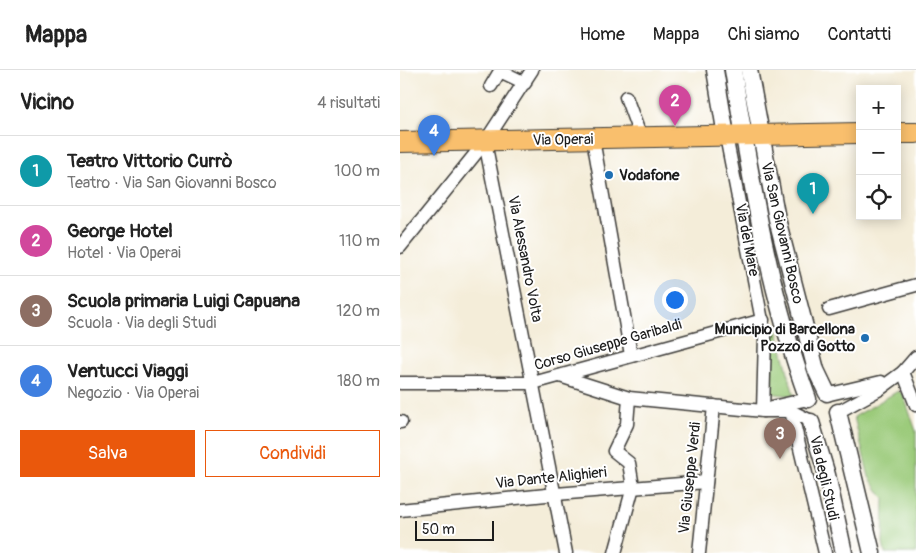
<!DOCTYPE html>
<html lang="it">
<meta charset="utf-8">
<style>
:root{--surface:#fff;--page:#f2f2f2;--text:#222;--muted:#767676;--line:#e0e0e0;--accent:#ea580c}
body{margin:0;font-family:Pangolin,sans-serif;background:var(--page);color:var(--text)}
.controls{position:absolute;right:15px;top:15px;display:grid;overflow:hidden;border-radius:0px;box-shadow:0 2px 12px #0003}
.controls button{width:45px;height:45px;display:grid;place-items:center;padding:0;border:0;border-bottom:1px solid var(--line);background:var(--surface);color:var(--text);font:25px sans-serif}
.scale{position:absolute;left:15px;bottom:12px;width:79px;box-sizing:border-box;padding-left:5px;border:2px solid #1c1c1c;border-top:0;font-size:14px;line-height:18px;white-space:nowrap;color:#1c1c1c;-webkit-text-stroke:4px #fff;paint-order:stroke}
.you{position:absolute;left:274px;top:229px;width:18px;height:18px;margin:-12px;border:4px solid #fff;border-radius:50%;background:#1a73e8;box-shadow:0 0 0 8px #1a73e833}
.badge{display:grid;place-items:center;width:32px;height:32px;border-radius:50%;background:var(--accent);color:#fff;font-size:16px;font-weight:700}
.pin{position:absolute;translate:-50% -41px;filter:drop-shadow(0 1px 2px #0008)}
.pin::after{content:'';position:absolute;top:26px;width:18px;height:15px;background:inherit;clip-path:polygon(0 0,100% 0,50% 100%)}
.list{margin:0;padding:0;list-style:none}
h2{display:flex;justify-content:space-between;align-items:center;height:65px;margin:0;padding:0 20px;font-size:21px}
h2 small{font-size:16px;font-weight:400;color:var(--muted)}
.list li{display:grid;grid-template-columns:32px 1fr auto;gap:15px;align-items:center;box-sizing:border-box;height:70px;padding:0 20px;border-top:1px solid var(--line)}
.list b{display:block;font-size:19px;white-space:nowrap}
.list p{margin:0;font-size:16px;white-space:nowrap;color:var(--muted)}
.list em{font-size:16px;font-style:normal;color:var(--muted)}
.actions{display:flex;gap:10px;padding:15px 20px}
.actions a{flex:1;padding:11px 0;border:1px solid var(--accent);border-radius:0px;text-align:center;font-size:18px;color:var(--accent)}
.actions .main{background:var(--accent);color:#fff}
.icon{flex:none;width:28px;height:28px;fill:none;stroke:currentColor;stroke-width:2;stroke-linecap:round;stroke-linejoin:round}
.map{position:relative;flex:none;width:516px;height:483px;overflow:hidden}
header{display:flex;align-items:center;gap:30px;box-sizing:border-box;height:70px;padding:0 25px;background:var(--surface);border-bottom:1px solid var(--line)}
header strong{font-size:24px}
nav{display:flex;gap:28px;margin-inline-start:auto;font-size:18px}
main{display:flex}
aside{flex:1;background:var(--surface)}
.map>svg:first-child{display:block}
.green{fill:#9bcb7a;stroke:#5c744b}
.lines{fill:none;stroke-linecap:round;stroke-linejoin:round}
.minor-casing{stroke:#3c3b38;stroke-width:15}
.tertiary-casing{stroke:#3c3b38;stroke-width:19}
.primary-casing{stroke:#3c3b38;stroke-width:22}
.minor{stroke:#fff;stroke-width:12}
.tertiary{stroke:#fff;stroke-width:16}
.primary{stroke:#f9bf6d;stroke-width:20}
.poi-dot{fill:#1f6fb2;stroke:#fff;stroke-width:2}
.labels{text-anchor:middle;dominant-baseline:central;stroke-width:4;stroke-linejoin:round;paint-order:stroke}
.street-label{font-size:15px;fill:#1c1c1c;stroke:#fff}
.poi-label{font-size:15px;font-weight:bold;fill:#1c1c1c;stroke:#fff;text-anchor:start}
</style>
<header>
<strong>Mappa</strong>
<nav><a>Home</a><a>Mappa</a><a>Chi siamo</a><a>Contatti</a></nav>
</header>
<main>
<aside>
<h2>Vicino<small>4 risultati</small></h2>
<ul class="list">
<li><span class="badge" style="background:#0f9aa8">1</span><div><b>Teatro Vittorio Currò</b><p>Teatro · Via San Giovanni Bosco</p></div><em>100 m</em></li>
<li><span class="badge" style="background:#d1479c">2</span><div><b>George Hotel</b><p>Hotel · Via Operai</p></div><em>110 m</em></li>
<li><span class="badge" style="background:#8d6e63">3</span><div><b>Scuola primaria Luigi Capuana</b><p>Scuola · Via degli Studi</p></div><em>120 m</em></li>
<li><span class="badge" style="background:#3f7fe0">4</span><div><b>Ventucci Viaggi</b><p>Negozio · Via Operai</p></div><em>180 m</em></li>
</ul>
<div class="actions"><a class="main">Salva</a><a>Condividi</a></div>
</aside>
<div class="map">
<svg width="516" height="483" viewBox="0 0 516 483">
<rect width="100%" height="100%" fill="#fff"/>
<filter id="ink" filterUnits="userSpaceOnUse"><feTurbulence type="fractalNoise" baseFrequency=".02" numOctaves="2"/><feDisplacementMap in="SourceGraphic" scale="10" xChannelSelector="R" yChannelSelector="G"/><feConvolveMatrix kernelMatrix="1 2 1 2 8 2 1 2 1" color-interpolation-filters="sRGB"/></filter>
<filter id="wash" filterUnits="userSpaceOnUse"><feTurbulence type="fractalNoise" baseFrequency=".0096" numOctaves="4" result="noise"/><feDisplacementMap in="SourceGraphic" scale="20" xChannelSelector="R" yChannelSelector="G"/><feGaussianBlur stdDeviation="1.12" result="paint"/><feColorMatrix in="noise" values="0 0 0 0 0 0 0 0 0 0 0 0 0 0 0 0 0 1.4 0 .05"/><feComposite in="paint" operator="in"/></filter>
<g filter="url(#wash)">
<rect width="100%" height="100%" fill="#f4edd9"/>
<g class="green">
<polygon points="377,259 394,326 368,323 371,261"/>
<polygon points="498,321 503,324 516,361 516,483 485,483 483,473 484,429 469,407 454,347"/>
</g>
</g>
<g filter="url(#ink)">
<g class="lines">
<g class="minor-casing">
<g id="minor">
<polyline points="91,16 100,1 125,13"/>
<polyline points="226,27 241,68"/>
<polyline points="326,66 365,266 363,341"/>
<polyline points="193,69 231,285"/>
<polyline points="85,72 166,483"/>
<polyline points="0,177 85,72 132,0"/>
<polyline points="429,239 516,215"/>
<polyline points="503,302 516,335"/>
<polyline points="160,306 229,328 363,341 391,341 409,350"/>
<polyline points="0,313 133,313 363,250"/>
<polyline points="430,324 481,312"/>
<polyline points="372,337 408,329"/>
<polyline points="391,341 425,483"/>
<polyline points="438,342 480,319 503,302 516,287"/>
<polyline points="0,352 1,352"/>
<polyline points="0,440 156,424 306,412"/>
<polyline points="215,483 233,417 229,393 214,381 227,354 229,328"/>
<polyline points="299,483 314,336"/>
</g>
</g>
<g class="tertiary-casing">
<g id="tertiary">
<polyline points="315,0 326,66"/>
<path d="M333 0C351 111 369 223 408 329"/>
<polyline points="349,0 377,149 416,300 427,323"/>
<polyline points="438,342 472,483"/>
<polyline points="411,352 427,405 444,483"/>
</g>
</g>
<g class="primary-casing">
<g id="primary">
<polyline points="497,63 516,63"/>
<polyline points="0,72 460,63"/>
</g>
</g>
<use href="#minor" class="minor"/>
<use href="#tertiary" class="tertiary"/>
<use href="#primary" class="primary"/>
</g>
</g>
<g class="poi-dot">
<circle cx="209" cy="105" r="5"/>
<circle cx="465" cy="268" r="5"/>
</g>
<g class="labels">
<g class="street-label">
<text transform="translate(163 70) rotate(-1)">Via Operai</text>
<text transform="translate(382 163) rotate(77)">Via San Giovanni Bosco</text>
<text transform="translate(347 170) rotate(79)">Via del Mare</text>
<text transform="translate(125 189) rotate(79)">Via Alessandro Volta</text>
<text transform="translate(208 275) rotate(-16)">Corso Giuseppe Garibaldi</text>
<text transform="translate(151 408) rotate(-6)">Via Dante Alighieri</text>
<text transform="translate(290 408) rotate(-84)">Via Giuseppe Verdi</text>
<text transform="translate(424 408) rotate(77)">Via degli Studi</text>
</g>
<g class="poi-label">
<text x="219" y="105">Vodafone</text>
<text x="455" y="259" text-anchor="end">Municipio di Barcellona<tspan x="455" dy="17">Pozzo di Gotto</tspan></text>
</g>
</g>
</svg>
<div class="controls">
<button>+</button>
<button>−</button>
<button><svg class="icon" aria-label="locate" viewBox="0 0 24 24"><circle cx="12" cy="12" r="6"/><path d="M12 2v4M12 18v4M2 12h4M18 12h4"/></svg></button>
</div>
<div class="scale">50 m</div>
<div class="you"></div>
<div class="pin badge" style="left:413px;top:144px;background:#0f9aa8">1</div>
<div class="pin badge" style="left:275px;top:56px;background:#d1479c">2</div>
<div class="pin badge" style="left:380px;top:389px;background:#8d6e63">3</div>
<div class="pin badge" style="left:34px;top:86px;background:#3f7fe0">4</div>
</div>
</main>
